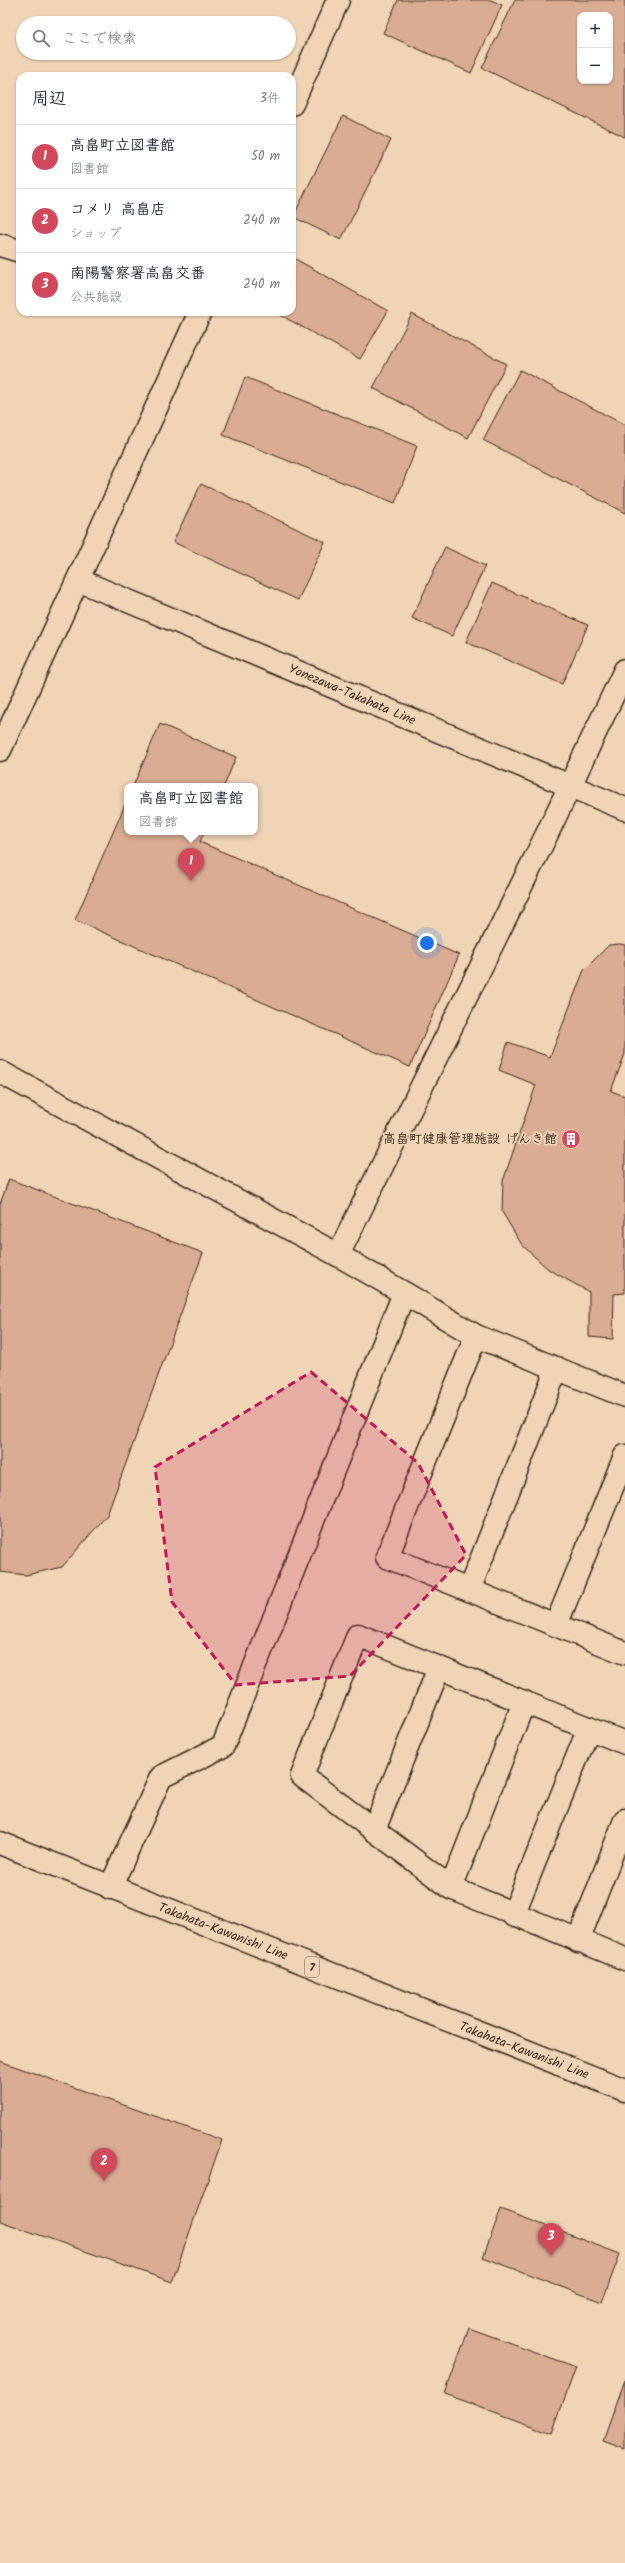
<!DOCTYPE html>
<html lang="ja">
<meta charset="utf-8">
<style>
:root{--surface:#fff;--page:#f6f6f7;--text:#1f2937;--muted:#747a83;--line:#e0e1e3;--accent:#d1495b}
body{margin:0;font-family:Kalam,"Klee One",sans-serif;background:var(--page);color:var(--text)}
.controls{position:absolute;right:12px;top:12px;display:grid;overflow:hidden;border-radius:8px;box-shadow:0 1px 3px #0004}
.controls button{width:36px;height:36px;display:grid;place-items:center;padding:0;border:0;border-bottom:1px solid var(--line);background:var(--surface);color:var(--text);font:20px sans-serif}
.you{position:absolute;left:427px;top:943px;width:14px;height:14px;margin:-10px;border:3px solid #fff;border-radius:50%;background:#1a73e8;box-shadow:0 0 0 6px #1a73e833}
.badge{display:grid;place-items:center;width:26px;height:26px;border-radius:50%;background:var(--accent);color:#fff;font-size:13px;font-weight:700}
.pin{position:absolute;translate:-50% -33px;filter:drop-shadow(0 1px 2px #0008)}
.pin::after{content:'';position:absolute;top:21px;width:14px;height:12px;background:inherit;clip-path:polygon(0 0,100% 0,50% 100%)}
.popup{position:absolute;left:124px;top:783px;width:134px;height:52px;box-sizing:border-box;display:grid;place-content:center;border-radius:8px;background:var(--surface);filter:drop-shadow(0 1px 3px #0005);font-size:13px;white-space:nowrap;color:var(--muted)}
.popup b{font-size:15px;color:var(--text)}
.popup::after{content:'';position:absolute;left:50%;top:100%;margin-left:-8px;border:8px solid transparent;border-top-color:var(--surface)}
.list{margin:0;padding:0;list-style:none}
h2{display:flex;justify-content:space-between;align-items:center;height:52px;margin:0;padding:0 16px;font-size:17px}
h2 small{font-size:13px;font-weight:400;color:var(--muted)}
.list li{display:grid;grid-template-columns:26px 1fr auto;gap:12px;align-items:center;box-sizing:border-box;height:64px;padding:0 16px;border-top:1px solid var(--line)}
.list b{display:block;font-size:15px;white-space:nowrap}
.list p{margin:0;font-size:13px;white-space:nowrap;color:var(--muted)}
.list em{font-size:13px;font-style:normal;color:var(--muted)}
.icon{flex:none;width:22px;height:22px;fill:none;stroke:currentColor;stroke-width:2;stroke-linecap:round;stroke-linejoin:round}
.map{position:relative;flex:none;width:625px;height:2563px;overflow:hidden}
.search{position:absolute;background:var(--surface);box-shadow:0 1px 3px #0004;left:16px;top:16px;width:280px;height:44px;display:flex;align-items:center;gap:10px;box-sizing:border-box;padding:0 14px;border-radius:22px;color:var(--muted);font-size:15px}
.panel{position:absolute;background:var(--surface);box-shadow:0 1px 3px #0004;left:16px;top:72px;width:280px;height:244px;border-radius:12px}
.map>svg:first-child{display:block}
.building{fill:#daac93;stroke:#3b2a1e;fill-rule:evenodd}
.lines{fill:none;stroke-linecap:round;stroke-linejoin:round}
.minor-casing{stroke:#3b2a1e;stroke-width:25}
.major-casing{stroke:#3b2a1e;stroke-width:25}
.minor{stroke:#efd4b6;stroke-width:22}
.major{stroke:#efd4b6;stroke-width:22}
.marked{fill:#c2185b;fill-opacity:0.2;stroke:#c2185b;stroke-width:3;stroke-dasharray:8 5;stroke-linejoin:round}
.labels{text-anchor:middle;dominant-baseline:central;stroke-width:3.5;stroke-linejoin:round;paint-order:stroke}
.shield{fill:#efd4b6;stroke:#715d4c;stroke-width:1}
.shield-label{font-size:12px;font-weight:bold;fill:#3b2a1e}
.street-label{font-size:13px;fill:#3b2a1e;stroke:#efd4b6}
.poi-label{font-size:13px;font-weight:bold;fill:#3b2a1e;stroke:#efd4b6;text-anchor:end}
</style>
<div class="map">
<svg width="625" height="2563" viewBox="0 0 625 2563">
<rect width="100%" height="100%" fill="#efd4b6"/>
<filter id="ink" filterUnits="userSpaceOnUse"><feTurbulence type="fractalNoise" baseFrequency=".025" numOctaves="2"/><feDisplacementMap in="SourceGraphic" scale="8" xChannelSelector="R" yChannelSelector="G"/><feConvolveMatrix kernelMatrix="1 2 1 2 8 2 1 2 1" color-interpolation-filters="sRGB"/></filter>
<g filter="url(#ink)">
<g class="building">
<polygon points="398,0 491,0 502,5 471,73 383,33"/>
<path d="M515 0H625V137L482 68ZM580 15H610V81H580Z"/>
<polygon points="343,116 391,140 341,240 293,217"/>
<polygon points="292,257 388,311 360,359 275,312 292,312"/>
<polygon points="412,314 506,364 468,438 373,388"/>
<polygon points="520,370 625,425 625,513 483,440"/>
<polygon points="245,377 417,446 395,503 223,435"/>
<polygon points="201,484 325,542 298,600 173,542"/>
<polygon points="445,547 485,566 452,636 412,618"/>
<polygon points="492,583 588,625 562,684 466,642"/>
<polygon points="160,724 236,757 224,786 133,786"/>
<polygon points="127,800 127,832 204,832 200,842 459,955 410,1067 75,920"/>
<polygon points="620,944 625,945 625,1054 611,1091 625,1096 625,1293 614,1294 613,1339 589,1337 589,1292 548,1269 522,1245 502,1212 503,1181 536,1085 499,1070 508,1042 550,1057 584,970 609,945"/>
<polygon points="9,1179 203,1253 107,1515 62,1567 26,1575 0,1572 0,1204"/>
<polygon points="0,2061 222,2140 172,2282 0,2221"/>
<polygon points="501,2209 620,2254 602,2302 483,2257"/>
<polygon points="469,2328 576,2367 552,2433 445,2394"/>
<polygon points="625,2380 625,2449 603,2441"/>
</g>
<g class="lines">
<g class="minor-casing">
<g id="minor">
<polyline points="292,104 338,0"/>
<polyline points="0,245 20,251"/>
<polyline points="78,580 625,809"/>
<polyline points="0,750 200,312"/>
<polyline points="0,1072 338,1255 404,1293 223,1746 161,1777 110,1888"/>
<polyline points="338,1255 546,836 625,670"/>
<polyline points="404,1293 476,1336 625,1396"/>
<polyline points="476,1336 387,1557 625,1653"/>
<polyline points="469,1590 557,1368"/>
<polyline points="556,1625 625,1456"/>
<polyline points="625,1743 358,1635 302,1776 451,1888 625,1959"/>
<polyline points="374,1830 439,1668"/>
<polyline points="451,1888 524,1702"/>
<polyline points="513,1915 589,1728"/>
<polyline points="578,1941 625,1820"/>
</g>
</g>
<g class="major-casing">
<polyline id="major" points="0,1843 625,2090"/>
</g>
<use href="#minor" class="minor"/>
<use href="#major" class="major"/>
</g>
</g>
<path class="marked" d="M311 1372 418 1463 466 1555 350 1676 236 1685 172 1602 155 1467Z"/>
<defs>
<g id="building-disc" transform="scale(1)"><circle r="9.5" fill="#d1495b" stroke="#efd4b6"/><path d="M-4-6H4V6H1V3H-1V6H-4ZM-2.5-4.3h1.7v1.8h-1.7ZM.8-4.3h1.7v1.8H.8ZM-2.5-1h1.7V.8h-1.7ZM.8-1h1.7V.8H.8Z" fill="#fff"/></g>
</defs>
<g fill-rule="evenodd">
<use href="#building-disc" x="571" y="1139"/>
</g>
<g class="labels">
<rect class="shield" x="305" y="1957" width="14" height="20" rx="3"/>
<g class="shield-label">
<text x="312" y="1967">7</text>
</g>
<g class="street-label">
<text transform="translate(352 695) rotate(23)">Yonezawa-Takahata Line</text>
<text transform="translate(223 1932) rotate(21)">Takahata-Kawanishi Line</text>
<text transform="translate(524 2051) rotate(21)">Takahata-Kawanishi Line</text>
</g>
<g class="poi-label">
<text x="557" y="1139">高畠町健康管理施設 げんき館</text>
</g>
</g>
</svg>
<div class="controls">
<button>+</button>
<button>−</button>
</div>
<div class="you"></div>
<div class="pin badge" style="left:191px;top:881px">1</div>
<div class="popup"><b>高畠町立図書館</b>図書館</div>
<div class="pin badge" style="left:104px;top:2181px">2</div>
<div class="pin badge" style="left:551px;top:2256px">3</div>
<div class="search"><svg class="icon" aria-label="search" viewBox="0 0 24 24"><circle cx="10" cy="10" r="6"/><path d="M15 15l6 6"/></svg>ここで検索</div>
<section class="panel">
<h2>周辺<small>3件</small></h2>
<ul class="list">
<li><span class="badge">1</span><div><b>高畠町立図書館</b><p>図書館</p></div><em>50 m</em></li>
<li><span class="badge">2</span><div><b>コメリ 高畠店</b><p>ショップ</p></div><em>240 m</em></li>
<li><span class="badge">3</span><div><b>南陽警察署高畠交番</b><p>公共施設</p></div><em>240 m</em></li>
</ul>
</section>
</div>
